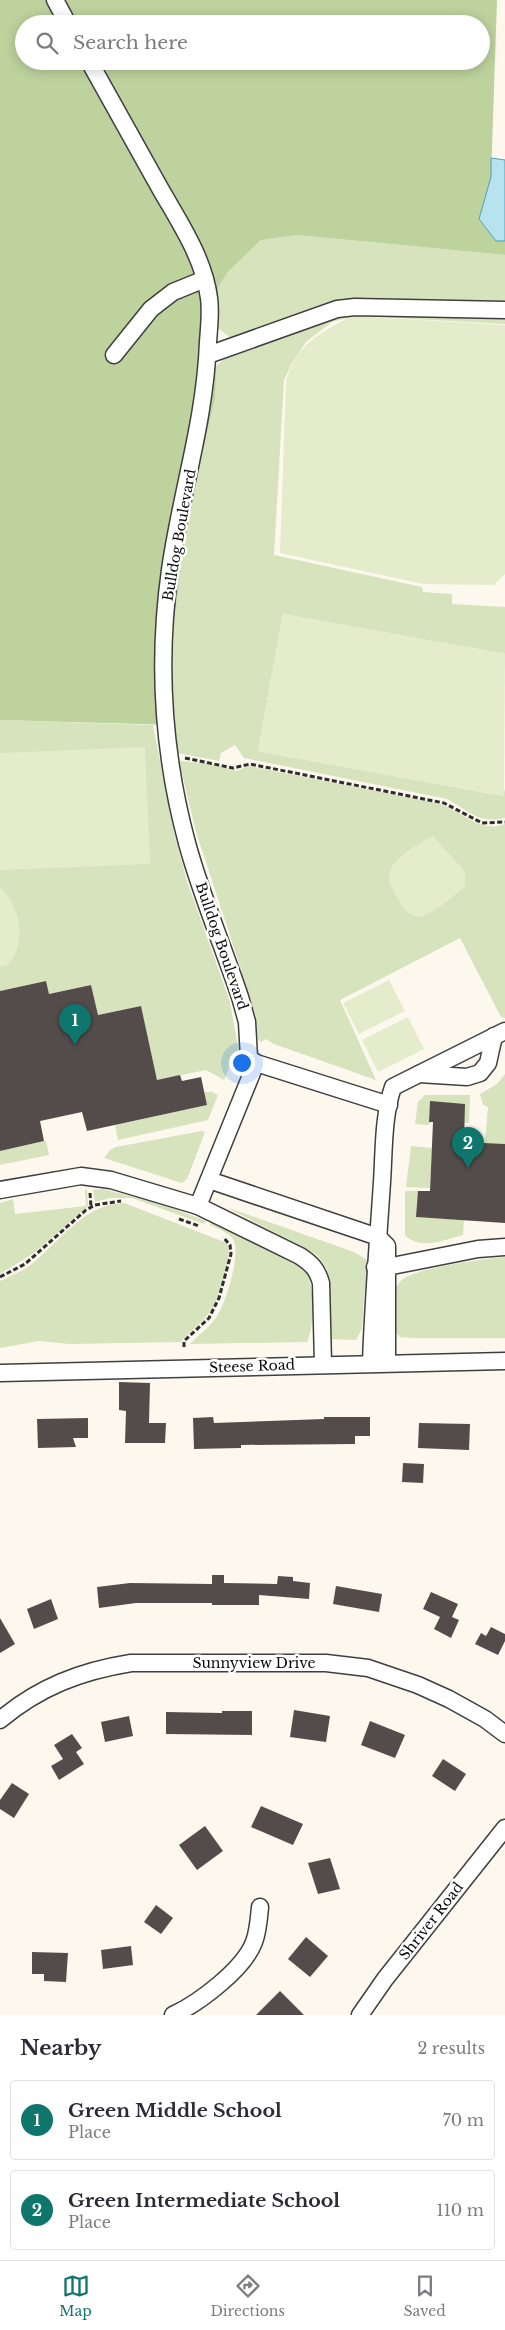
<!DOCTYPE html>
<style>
:root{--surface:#fff;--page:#f2f2f3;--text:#2b2b33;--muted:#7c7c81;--line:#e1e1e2;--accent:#0f766e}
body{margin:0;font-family:"Libre Baskerville",serif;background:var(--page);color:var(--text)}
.you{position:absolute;left:241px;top:1062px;width:18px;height:18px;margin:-12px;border:4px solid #fff;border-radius:50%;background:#1a73e8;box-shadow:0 0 0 8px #1a73e833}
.badge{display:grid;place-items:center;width:32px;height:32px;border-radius:50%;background:var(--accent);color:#fff;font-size:16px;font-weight:700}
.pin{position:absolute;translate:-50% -41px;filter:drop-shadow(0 1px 2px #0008)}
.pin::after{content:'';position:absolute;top:26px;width:18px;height:15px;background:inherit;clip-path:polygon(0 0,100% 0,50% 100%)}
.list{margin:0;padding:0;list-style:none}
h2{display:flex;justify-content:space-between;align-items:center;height:65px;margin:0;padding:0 20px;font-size:21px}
h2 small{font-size:16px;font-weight:400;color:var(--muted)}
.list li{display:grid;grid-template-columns:32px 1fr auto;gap:15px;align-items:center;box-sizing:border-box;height:80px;margin:0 10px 10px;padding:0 10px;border:1px solid var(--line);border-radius:5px}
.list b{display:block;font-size:19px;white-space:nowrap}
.list p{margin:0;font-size:16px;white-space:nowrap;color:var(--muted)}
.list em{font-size:16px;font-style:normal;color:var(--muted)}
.icon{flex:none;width:28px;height:28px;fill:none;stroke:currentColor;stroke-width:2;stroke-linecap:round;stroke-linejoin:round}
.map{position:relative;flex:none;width:505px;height:2015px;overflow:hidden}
.search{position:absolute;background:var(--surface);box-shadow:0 2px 12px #0003;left:15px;right:15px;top:15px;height:55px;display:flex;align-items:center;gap:12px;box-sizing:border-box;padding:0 18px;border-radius:28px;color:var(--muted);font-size:19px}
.sheet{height:245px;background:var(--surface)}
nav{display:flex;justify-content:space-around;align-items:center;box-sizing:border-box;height:70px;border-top:1px solid var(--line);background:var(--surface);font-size:14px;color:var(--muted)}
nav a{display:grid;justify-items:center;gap:2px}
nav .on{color:var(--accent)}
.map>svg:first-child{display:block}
.green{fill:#d6e3bc}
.forest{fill:#bdd29d;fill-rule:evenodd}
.pitch{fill:#e5eccc}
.water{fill:#b8e2ee;stroke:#48a0bd}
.building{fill:#544c4a}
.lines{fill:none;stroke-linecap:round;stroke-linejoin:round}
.minor-casing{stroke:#3f3f3f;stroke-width:19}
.path{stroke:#2e2e2e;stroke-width:3;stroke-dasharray:5 2.5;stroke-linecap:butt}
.minor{stroke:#fff;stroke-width:16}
.labels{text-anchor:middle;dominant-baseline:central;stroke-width:5;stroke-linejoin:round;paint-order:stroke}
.street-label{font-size:14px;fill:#0c0c0c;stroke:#fff}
</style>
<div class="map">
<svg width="505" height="2015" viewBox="0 0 505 2015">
<rect width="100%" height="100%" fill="#fdf8ee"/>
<g class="green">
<polygon points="297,235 505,255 505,306 360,303 232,339 218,328 218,287 228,272 261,240"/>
<path d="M341 313 505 315V324L359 316 343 319 332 322 306 342 292 363 284 380 274 555 422 587 423 592 452 594V604L505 607V654L283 614 258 751 503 796 505 789V818C477 824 470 811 447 799L244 758 235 745 221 753 219 761 177 753 169 660 183 555 216 366 229 355Z"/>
<polygon points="0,720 153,725 174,833 187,881 230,1002 240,1058 230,1065 224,1080 206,1070 157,1080 141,1006 98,1015 91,985 49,994 46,981 0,991"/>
<path d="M179 761 212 764 236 771 249 766 437 803C460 809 479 834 505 824V1018L501 1017 460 938 340 1000 376 1080 274 1044 266 1039 261 1042 256 1037 241 969 196 832Z"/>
<polygon points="505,1074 505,1144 485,1143 488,1107 483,1105 480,1094 497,1084"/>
<polygon points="204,1092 212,1092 218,1095 208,1120 118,1140 115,1125 207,1105"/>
<polygon points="425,1095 470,1095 469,1123 464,1123 430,1101 429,1122 431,1122 428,1125 415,1124 418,1102"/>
<polygon points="202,1131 205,1132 187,1179 182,1183 104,1158 110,1150 116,1147"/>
<polygon points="44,1141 46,1141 49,1155 0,1165 0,1151"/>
<polygon points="411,1146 432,1148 430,1188 406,1187"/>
<polygon points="103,1189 161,1204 206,1221 204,1224 132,1198 110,1198 95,1202 93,1190"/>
<polygon points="85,1190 87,1190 88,1206 34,1253 0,1274 0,1203 13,1199 15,1214 86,1206"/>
<path d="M405 1191H418L417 1217 464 1220 463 1235C444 1240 420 1251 405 1235Z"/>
<path d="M124 1203 227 1243C234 1255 218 1302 209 1313 201 1324 189 1331 181 1342L69 1344 39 1341 0 1348V1281C8 1277 17 1273 25 1269 57 1247 81 1204 124 1203Z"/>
<polygon points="226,1207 354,1252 369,1261 364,1297 362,1329 356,1340 330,1339 328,1332 328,1275 326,1267 317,1255"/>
<path d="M211 1222 244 1236 304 1268C315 1281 315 1327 307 1342L190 1344C198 1335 208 1329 215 1319 225 1307 242 1252 233 1239 228 1232 218 1229 210 1225Z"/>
<path d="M505 1257V1338H414L400 1337 395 1332 391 1294C395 1289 398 1283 403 1279 421 1267 483 1259 505 1257Z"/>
</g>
<path class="forest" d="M0 0H497L491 177 479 219 496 241H505V255L297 235 261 240 228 272 218 287 215 398 197 476 183 555 169 660 175 725 0 720ZM24 24H481V61H24Z"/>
<g class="pitch">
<path d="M352 316 505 325V574L494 585 423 584 280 553 286 381C297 343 320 333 352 316Z"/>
<polygon points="283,614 505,654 504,796 258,751"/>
<polygon points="145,747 150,864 0,870 0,753"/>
<path d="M433 836 462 868 466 876 464 888C454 895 431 916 419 917 412 917 404 910 401 904 397 897 391 888 389 880 386 860 419 844 433 836Z"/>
<path d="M0 887C20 905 29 946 6 966H0Z"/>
<polygon points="389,980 405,1011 359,1034 343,1003"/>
<polygon points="408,1017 424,1049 378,1072 362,1040"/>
</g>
<polygon class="water" points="491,158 505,160 505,241 496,241 479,219 491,177"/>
<g class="building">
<polygon points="46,981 49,994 91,985 98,1015 141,1006 157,1080 180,1075 182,1081 201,1077 207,1105 87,1131 82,1112 40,1121 44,1141 0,1151 0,991"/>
<polygon points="430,1101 465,1104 464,1142 505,1144 505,1223 416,1217 418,1191 430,1191 433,1122 429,1122"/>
<polygon points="119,1382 150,1383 149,1423 166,1423 165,1443 125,1443 126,1411 119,1410"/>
<polygon points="213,1417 214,1423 324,1419 324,1417 370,1417 370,1436 355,1436 355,1444 241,1445 241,1448 194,1449 193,1418"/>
<polygon points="88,1418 88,1438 73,1438 76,1447 38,1448 37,1419"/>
<polygon points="419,1423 470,1424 469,1450 418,1448"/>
<polygon points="403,1463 424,1464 423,1483 402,1482"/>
<polygon points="212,1575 224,1575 224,1583 277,1584 278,1576 293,1577 293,1581 310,1583 309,1599 259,1595 259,1605 212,1605 212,1603 136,1603 99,1608 97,1587 130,1583 212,1584"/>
<polygon points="336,1586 382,1594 379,1612 333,1604"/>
<polygon points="431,1592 458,1604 452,1617 459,1620 451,1638 434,1629 440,1617 423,1609"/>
<polygon points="51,1599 58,1619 34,1629 27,1609"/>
<polygon points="0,1618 15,1644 0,1653"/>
<polygon points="491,1627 505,1634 505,1641 498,1655 475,1644 481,1633 486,1636"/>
<polygon points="294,1710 330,1716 326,1742 290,1737"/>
<polygon points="222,1711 252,1711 252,1735 166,1734 166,1712 222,1713"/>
<polygon points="129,1716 133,1736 105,1742 101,1722"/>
<polygon points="370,1721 405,1735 395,1758 361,1745"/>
<polygon points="72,1734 82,1748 76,1752 84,1764 59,1780 51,1766 63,1759 54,1745"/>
<polygon points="443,1759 466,1774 455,1791 432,1776"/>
<polygon points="12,1783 29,1794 14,1818 0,1809 0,1800"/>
<polygon points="261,1806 303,1824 293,1845 251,1827"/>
<polygon points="205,1826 223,1851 197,1870 179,1845"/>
<polygon points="330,1858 340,1889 318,1894 308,1863"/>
<polygon points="156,1905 173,1918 161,1934 144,1922"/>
<polygon points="306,1937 328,1956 310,1977 288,1959"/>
<polygon points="131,1946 133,1965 103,1969 101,1950"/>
<polygon points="32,1952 68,1953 66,1982 44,1981 44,1974 32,1974"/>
<polygon points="280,1991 304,2015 256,2015"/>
</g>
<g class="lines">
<g class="minor-casing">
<g id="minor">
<polyline points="55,0 68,24"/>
<path d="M89 61C113 104 137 147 161 190 180 223 204 259 209 298 211 312 209 328 208 342 205 422 181 492 170 570 157 662 163 754 187 843 201 895 223 946 240 997L247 1022 249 1058 256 1063 198 1206"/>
<polyline points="114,355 151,309 173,292 205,279"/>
<polyline points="208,355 337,309 355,307 505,310"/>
<polyline points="256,1063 389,1105"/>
<polyline points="419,1074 467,1077 480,1073 488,1063 494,1036"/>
<polyline points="209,1180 378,1237 387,1246 387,1267 375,1267"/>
<path d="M0 1190 81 1176 111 1180 198 1206 300 1256C312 1264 317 1269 321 1283L323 1364"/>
<path d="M371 1363C373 1303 378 1243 382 1182 384 1152 383 1116 393 1087L505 1031"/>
<polyline points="387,1363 387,1267 478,1249 505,1247"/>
<polyline points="0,1373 505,1361"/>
<path d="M0 1720C39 1687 81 1671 131 1663H326L368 1668 418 1685 449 1699 485 1719 505 1734"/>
<path d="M173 2015C199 2003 244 1969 254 1942 258 1932 259 1918 260 1907"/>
<polyline points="360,2015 385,1979 505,1828"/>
</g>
</g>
<g class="path">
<polyline points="185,758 233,768 250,764 444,803 482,823 505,822"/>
<polyline points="90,1193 91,1207"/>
<polyline points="179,1219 199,1226"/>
<polyline points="0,1277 25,1264 86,1210 95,1205 121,1201"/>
<polyline points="184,1347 184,1341 209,1318 219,1298 231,1254 230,1245 223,1237"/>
</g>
<use href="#minor" class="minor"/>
</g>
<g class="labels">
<g class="street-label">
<text transform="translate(179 535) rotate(-80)">Bulldog Boulevard</text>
<text transform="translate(222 946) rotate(71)">Bulldog Boulevard</text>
<text transform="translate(252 1366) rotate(-2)">Steese Road</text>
<text x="254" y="1663">Sunnyview Drive</text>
<text transform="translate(431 1921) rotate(-52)">Shriver Road</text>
</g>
</g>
</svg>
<div class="you"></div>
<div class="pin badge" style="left:75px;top:1045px">1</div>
<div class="pin badge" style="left:468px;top:1168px">2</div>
<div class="search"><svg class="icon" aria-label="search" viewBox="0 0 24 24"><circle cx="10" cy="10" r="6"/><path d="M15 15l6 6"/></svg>Search here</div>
</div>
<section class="sheet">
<h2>Nearby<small>2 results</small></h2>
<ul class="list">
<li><span class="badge">1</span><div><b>Green Middle School</b><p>Place</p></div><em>70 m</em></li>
<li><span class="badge">2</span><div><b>Green Intermediate School</b><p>Place</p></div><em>110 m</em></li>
</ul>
</section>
<nav>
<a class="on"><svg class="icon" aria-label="map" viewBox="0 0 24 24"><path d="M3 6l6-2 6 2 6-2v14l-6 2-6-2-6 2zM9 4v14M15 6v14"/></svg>Map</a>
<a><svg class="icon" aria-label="directions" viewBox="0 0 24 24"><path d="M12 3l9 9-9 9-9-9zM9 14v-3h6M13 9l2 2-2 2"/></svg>Directions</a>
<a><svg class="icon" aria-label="saved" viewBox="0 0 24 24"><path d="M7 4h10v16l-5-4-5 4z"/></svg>Saved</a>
</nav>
